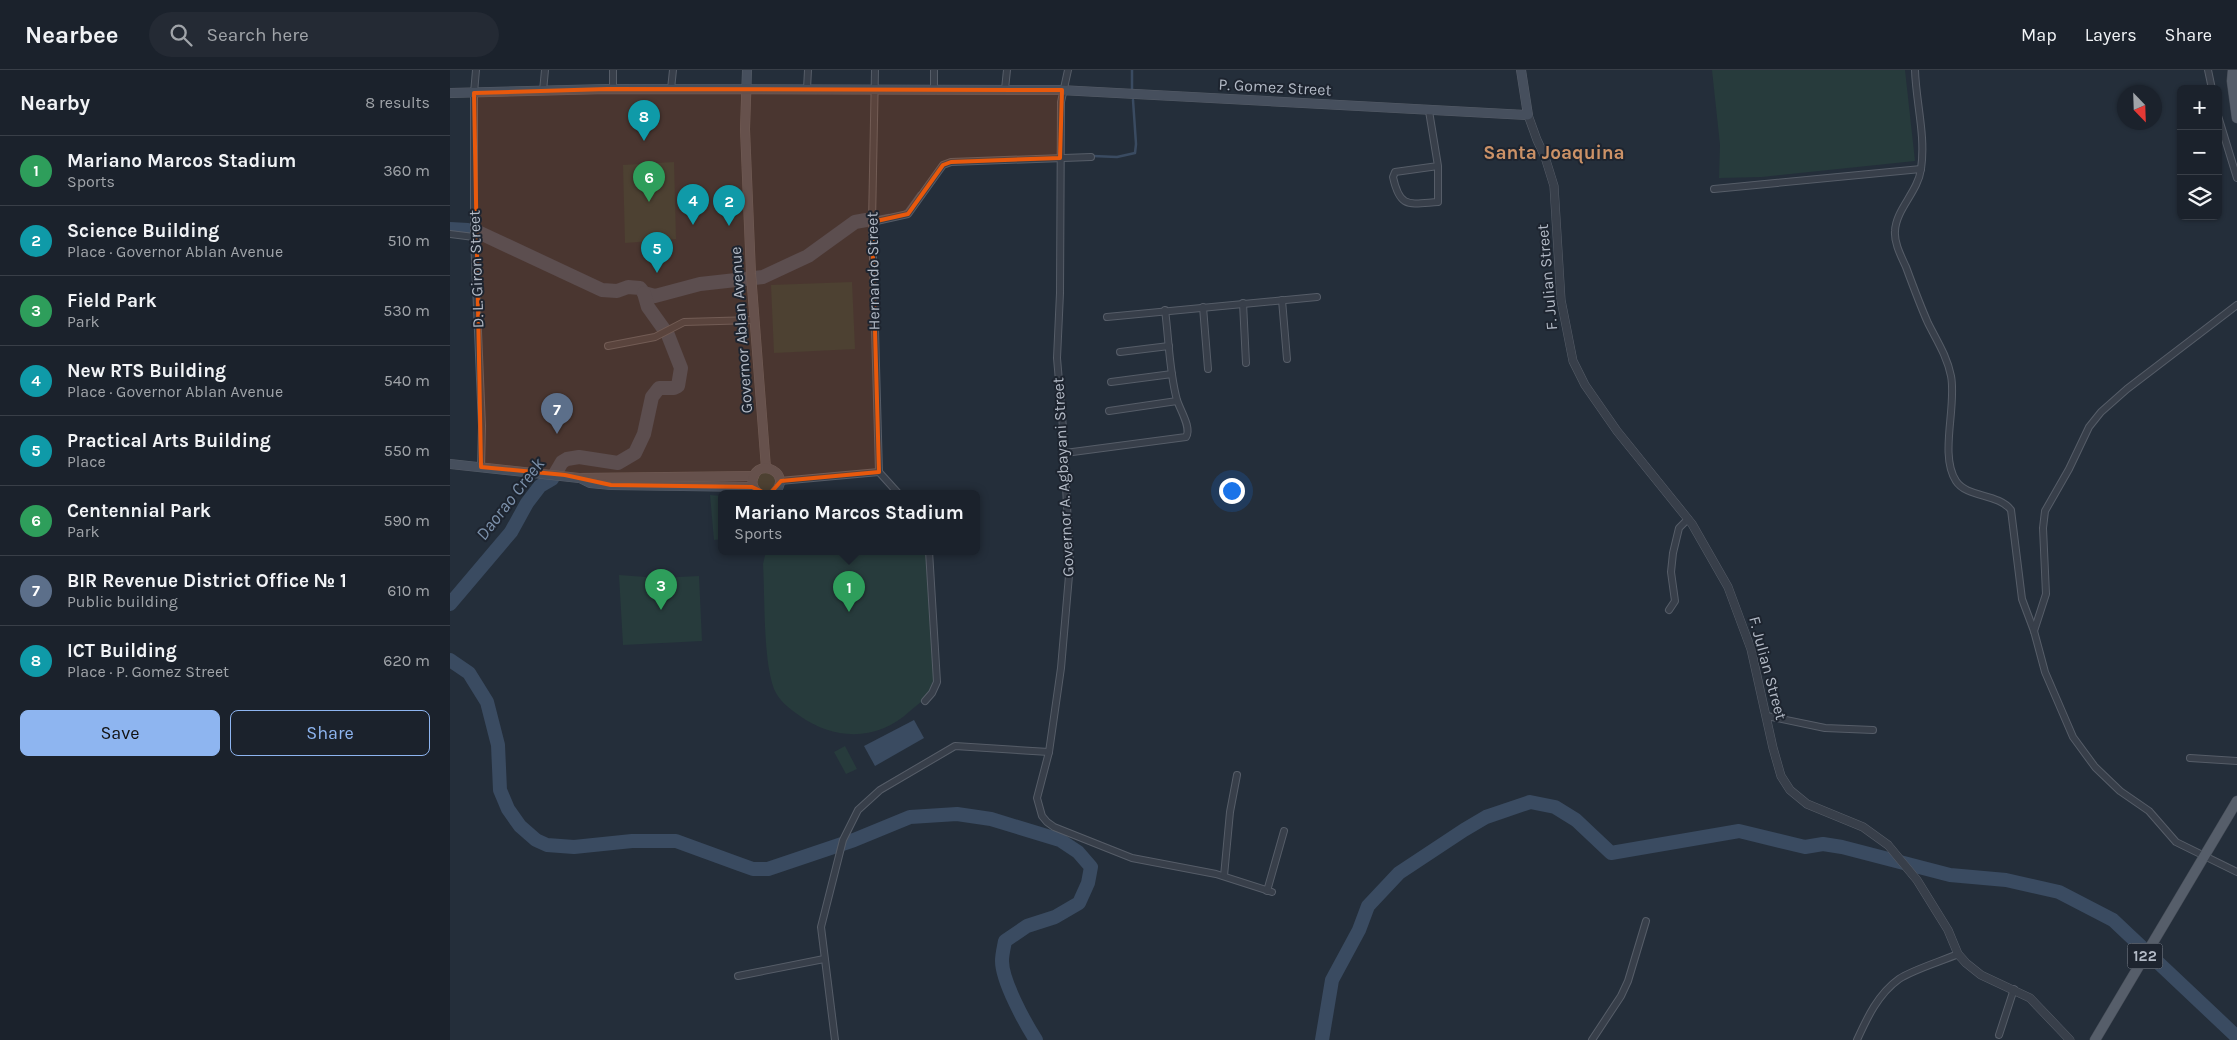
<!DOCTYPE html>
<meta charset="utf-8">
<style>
:root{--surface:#1b222c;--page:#242a34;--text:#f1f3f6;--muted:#a0a4a9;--line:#393f48;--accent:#8eb5f0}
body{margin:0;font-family:Karla,sans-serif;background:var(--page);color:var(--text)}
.controls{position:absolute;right:15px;top:15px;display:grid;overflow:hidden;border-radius:8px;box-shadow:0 1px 4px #0004}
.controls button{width:45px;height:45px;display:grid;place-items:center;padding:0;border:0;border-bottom:1px solid var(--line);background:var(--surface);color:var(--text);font:25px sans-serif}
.compass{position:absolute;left:1667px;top:15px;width:45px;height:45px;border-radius:50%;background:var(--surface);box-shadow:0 1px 4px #0004;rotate:157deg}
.you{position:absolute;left:781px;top:420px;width:18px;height:18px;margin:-12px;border:4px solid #fff;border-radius:50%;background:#1a73e8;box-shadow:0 0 0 8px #1a73e833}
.badge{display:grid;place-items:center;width:32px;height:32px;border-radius:50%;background:var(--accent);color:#fff;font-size:16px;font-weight:700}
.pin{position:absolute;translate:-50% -41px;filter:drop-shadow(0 1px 2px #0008)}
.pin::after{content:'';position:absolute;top:26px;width:18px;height:15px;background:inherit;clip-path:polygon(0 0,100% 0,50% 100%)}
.popup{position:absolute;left:268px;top:420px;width:262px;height:65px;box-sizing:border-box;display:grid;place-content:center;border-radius:8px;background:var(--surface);filter:drop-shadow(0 1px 4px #0005);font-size:16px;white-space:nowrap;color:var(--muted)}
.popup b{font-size:19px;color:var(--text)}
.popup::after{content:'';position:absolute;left:50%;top:100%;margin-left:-10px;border:10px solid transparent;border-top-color:var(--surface)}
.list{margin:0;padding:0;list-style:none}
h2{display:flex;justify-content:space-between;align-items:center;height:65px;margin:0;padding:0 20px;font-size:21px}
h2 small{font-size:16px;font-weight:400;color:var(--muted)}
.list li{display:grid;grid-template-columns:32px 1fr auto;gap:15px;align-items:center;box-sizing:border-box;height:70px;padding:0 20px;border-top:1px solid var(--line)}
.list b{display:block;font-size:19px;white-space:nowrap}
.list p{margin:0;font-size:16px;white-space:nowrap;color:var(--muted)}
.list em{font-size:16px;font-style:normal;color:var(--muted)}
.actions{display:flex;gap:10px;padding:15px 20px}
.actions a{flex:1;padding:11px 0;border:1px solid var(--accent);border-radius:8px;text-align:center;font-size:18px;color:var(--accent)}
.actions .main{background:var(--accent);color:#111}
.icon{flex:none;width:28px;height:28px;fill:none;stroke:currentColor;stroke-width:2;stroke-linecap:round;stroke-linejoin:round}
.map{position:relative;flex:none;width:1787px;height:970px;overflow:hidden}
header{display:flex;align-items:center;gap:30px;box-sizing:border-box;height:70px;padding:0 25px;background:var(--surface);border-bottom:1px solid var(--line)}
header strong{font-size:24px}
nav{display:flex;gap:28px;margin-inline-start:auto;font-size:18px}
.search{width:350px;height:45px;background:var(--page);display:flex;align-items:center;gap:12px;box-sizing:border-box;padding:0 18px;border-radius:28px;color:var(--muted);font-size:19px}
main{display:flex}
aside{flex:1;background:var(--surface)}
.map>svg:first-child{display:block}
.green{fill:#273b3c}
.water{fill:#3a4b61}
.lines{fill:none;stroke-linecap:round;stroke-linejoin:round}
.stream{stroke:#3a4b61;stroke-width:2.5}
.river{stroke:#3a4b61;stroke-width:14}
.minor-casing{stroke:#565d68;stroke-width:8}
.tertiary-casing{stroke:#565d68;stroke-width:9}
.secondary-casing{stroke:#565d68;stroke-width:10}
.primary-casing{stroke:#444b56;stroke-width:11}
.minor{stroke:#383f4a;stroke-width:6}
.tertiary{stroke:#383f4a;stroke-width:8}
.secondary{stroke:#464f5d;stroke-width:9}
.primary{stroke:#565e6a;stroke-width:10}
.marked{fill:#e8590c;fill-opacity:0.2;stroke:#e8590c;stroke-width:4;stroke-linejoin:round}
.labels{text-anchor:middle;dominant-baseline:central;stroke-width:4;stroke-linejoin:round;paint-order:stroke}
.shield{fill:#1d242f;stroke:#868d99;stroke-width:1}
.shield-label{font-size:15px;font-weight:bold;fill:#b3bac6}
.street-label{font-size:16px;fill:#b3bac6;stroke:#1d242f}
.water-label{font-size:18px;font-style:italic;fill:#7c91ab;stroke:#1d242f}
.quarter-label{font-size:19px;font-weight:bold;fill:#cc9267;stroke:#1d242f}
</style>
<header>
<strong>Nearbee</strong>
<div class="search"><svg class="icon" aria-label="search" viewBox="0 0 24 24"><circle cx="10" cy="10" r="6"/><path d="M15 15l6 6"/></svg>Search here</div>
<nav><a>Map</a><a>Layers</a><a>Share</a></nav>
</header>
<main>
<aside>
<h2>Nearby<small>8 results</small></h2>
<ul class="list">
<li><span class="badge" style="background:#2e9e5b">1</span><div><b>Mariano Marcos Stadium</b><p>Sports</p></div><em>360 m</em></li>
<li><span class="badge" style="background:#0f9aa8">2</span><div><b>Science Building</b><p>Place · Governor Ablan Avenue</p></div><em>510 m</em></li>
<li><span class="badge" style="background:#2e9e5b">3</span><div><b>Field Park</b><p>Park</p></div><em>530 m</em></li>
<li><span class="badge" style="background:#0f9aa8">4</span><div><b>New RTS Building</b><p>Place · Governor Ablan Avenue</p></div><em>540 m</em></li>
<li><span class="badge" style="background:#0f9aa8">5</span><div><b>Practical Arts Building</b><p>Place</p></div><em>550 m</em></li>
<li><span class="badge" style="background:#2e9e5b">6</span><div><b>Centennial Park</b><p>Park</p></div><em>590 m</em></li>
<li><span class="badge" style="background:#5c6f8a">7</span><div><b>BIR Revenue District Office № 1</b><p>Public building</p></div><em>610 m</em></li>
<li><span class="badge" style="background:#0f9aa8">8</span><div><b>ICT Building</b><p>Place · P. Gomez Street</p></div><em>620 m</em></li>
</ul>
<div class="actions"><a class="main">Save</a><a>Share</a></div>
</aside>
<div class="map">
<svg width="1787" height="970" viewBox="0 0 1787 970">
<rect width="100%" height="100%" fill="#242e3a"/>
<g class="green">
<polygon points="1262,0 1455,0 1465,91 1312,107 1269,108 1270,75"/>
<polygon points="224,92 226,169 175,173 173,95"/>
<polygon points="402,212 405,279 324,283 321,215"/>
<polygon points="320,402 328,411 323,422 311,423 305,412 308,404"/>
<polygon points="260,425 271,426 271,469 264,470"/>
<path d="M316 481H478L484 608C482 614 480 620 477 625 473 631 466 636 460 641 428 671 385 671 350 646 340 639 329 631 324 619 313 588 315 528 313 494Z"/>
<polygon points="169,505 209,508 249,506 252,571 173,575"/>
<polygon points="395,676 407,699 396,704 384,682"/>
</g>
<polygon class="water" points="464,650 474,668 425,696 414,676"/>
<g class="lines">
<g class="stream">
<polyline points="682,19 682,0"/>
<polyline points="643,86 667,87 685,83 686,74 683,30"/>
<polyline points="452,143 456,141 469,123"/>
<polyline points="428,147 439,145"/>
</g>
<g class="river">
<polyline points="0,159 18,160"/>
<polyline points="28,162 152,220 167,221 178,217 190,218 194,223 205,226 250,214 313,207 358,186 405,152 416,150"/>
<polyline points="0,534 61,462 77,433 90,416 102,409 112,392 117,389 129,387 168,393 185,383 194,364 202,327 209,318 224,318 228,316 231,298 218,265 198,237 194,223"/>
<path d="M0 590 19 603 37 632 48 675 50 720 58 739 70 756 86 770 97 775 124 777 182 771H226L289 794 303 799H318L404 770 460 747 507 744 541 749 610 770 628 782 641 797 638 813 629 833 605 847 577 856 555 871C554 877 552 884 552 891 552 911 575 953 586 970"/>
<polyline points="872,970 882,910 909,860 918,836 949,803 1014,760 1036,747 1080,732 1105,737 1126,750 1161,783 1289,761 1355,777 1373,774 1392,777 1500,805 1556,810 1609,822 1663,850 1787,967"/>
</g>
<g class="minor-casing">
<g id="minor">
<polyline points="26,0 24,23 24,167 32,356 31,397"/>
<polyline points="425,0 422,152 429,402"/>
<polyline points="618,0 611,32 610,223 607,288 613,358 620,494 611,598 599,682 587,728 592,746 597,752 604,757 682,788 766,804 822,822"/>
<path d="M1465 0C1466 33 1476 66 1471 99 1468 122 1446 139 1445 161 1444 173 1451 186 1456 197 1463 216 1470 235 1478 253 1487 271 1497 286 1501 306 1507 336 1489 385 1506 411 1517 428 1548 423 1561 440L1572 529 1584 561 1595 602 1623 667 1645 697 1670 721 1699 741 1726 772 1787 802"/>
<polyline points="1758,0 1762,19"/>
<polyline points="484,18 484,0"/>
<polyline points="163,19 163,0"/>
<polyline points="221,19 223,0"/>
<polyline points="357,19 358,0"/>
<polyline points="555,19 557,0"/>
<polyline points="93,21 95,0"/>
<path d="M979 41 988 96V132C959 134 950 139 943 107L945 102 988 96"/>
<polyline points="1768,46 1787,108"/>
<polyline points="1264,119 1471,99"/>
<polyline points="422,152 458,144 493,95 501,92 641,87"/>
<polyline points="0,164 24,167"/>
<polyline points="832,230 837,289"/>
<polyline points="793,233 796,293"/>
<polyline points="753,237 758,299"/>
<polyline points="657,247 867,227"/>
<polyline points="158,276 205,267 234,252 304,250"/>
<polyline points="670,282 719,276"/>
<polyline points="661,312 722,304"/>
<polyline points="659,341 727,331"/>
<path d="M615 383 736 367C742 358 730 340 727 330 719 301 719 270 715 240"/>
<polyline points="429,402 448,423"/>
<polyline points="330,411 429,402"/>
<polyline points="1219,540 1225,531 1221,502 1223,483 1229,458 1238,449"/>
<polyline points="1584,561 1596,524 1593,458 1595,441 1619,399 1639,357 1651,342 1677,319 1787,235"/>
<polyline points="475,631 482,623 487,612 479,481"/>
<polyline points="1317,646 1375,658 1423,660"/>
<polyline points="1740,688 1787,691"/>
<polyline points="774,806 780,742 787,705"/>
<polyline points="817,821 834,761"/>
<polyline points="288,906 374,889"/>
<polyline points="1549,965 1564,919"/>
<polyline points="385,970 371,857 393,770 408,740 430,720 505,676 599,682"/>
<polyline points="1142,970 1171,926 1178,911 1196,851"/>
<path d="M1407 970C1417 948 1428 924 1449 909 1462 900 1492 891 1508 884"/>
</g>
</g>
<g class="tertiary-casing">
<polyline id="tertiary" points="1078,45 1087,70 1095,87 1104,116 1111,230 1123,291 1135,315 1167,361 1242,454 1278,517 1301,579 1323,678 1331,706 1340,720 1357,734 1413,757 1438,775 1467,810 1498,860 1508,884 1516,893 1531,905 1580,928 1620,970"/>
</g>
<g class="secondary-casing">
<g id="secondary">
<polyline points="297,0 295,59 301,204 316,398"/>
<polyline points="0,23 157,19 610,20 1078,45 1071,0"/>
<polyline points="0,394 129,408 304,406"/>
<polyline points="130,408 140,413 161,415 303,417"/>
<path d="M308 423C304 419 301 415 303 409 308 386 344 404 324 423"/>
</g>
</g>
<g class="primary-casing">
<g id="primary">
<polyline points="1783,0 1782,11 1787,48"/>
<polyline points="1645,970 1787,731"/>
</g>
</g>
<use href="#minor" class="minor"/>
<use href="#tertiary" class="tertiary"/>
<use href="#secondary" class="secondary"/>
<use href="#primary" class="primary"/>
</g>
<path class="marked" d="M157 19 612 20 610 88 501 92 493 95 458 144 422 152 429 402 331 411 319 425 302 417 161 415 115 405 31 397 24 23Z"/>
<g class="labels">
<rect class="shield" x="1677.5" y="873.5" width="35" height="25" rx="4"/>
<g class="shield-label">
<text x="1695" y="886">122</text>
</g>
<g class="street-label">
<text transform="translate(825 17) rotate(3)">P. Gomez Street</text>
<text transform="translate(26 199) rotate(-92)">D. L. Giron Street</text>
<text transform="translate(423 201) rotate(-91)">Hernando Street</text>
<text transform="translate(1097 207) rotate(-95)">F. Julian Street</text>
<text transform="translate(291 260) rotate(-94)">Governor Ablan Avenue</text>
<text transform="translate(613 407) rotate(-93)">Governor A. Agbayani Street</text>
<text transform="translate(1318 598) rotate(75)">F. Julian Street</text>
</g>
<g class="water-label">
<text transform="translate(60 429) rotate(-52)">Daorao Creek</text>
</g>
<g class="quarter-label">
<text x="1104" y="83">Santa Joaquina</text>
</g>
</g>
</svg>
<div class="controls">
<button>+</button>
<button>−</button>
<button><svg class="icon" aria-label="layers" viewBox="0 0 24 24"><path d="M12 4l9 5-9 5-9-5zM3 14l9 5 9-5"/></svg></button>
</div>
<svg class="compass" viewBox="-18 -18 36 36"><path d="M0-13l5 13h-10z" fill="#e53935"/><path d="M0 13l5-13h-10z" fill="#a0a4a9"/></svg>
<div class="you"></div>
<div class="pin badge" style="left:399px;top:542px;background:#2e9e5b">1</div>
<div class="popup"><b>Mariano Marcos Stadium</b>Sports</div>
<div class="pin badge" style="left:279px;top:156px;background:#0f9aa8">2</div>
<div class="pin badge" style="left:211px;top:540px;background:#2e9e5b">3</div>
<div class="pin badge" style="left:243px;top:155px;background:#0f9aa8">4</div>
<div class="pin badge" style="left:207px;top:203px;background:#0f9aa8">5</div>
<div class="pin badge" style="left:199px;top:132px;background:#2e9e5b">6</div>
<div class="pin badge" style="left:107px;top:364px;background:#5c6f8a">7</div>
<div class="pin badge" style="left:194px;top:71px;background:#0f9aa8">8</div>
</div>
</main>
